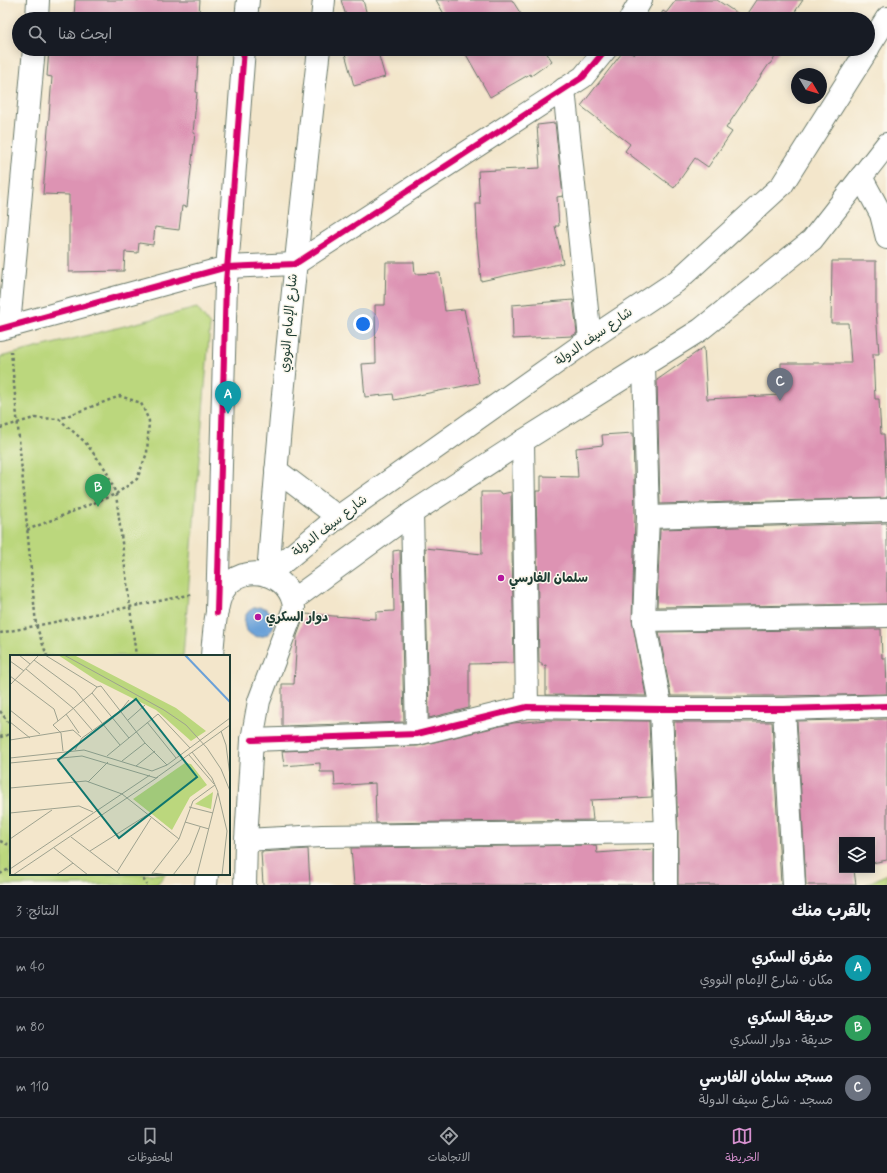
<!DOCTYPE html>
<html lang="ar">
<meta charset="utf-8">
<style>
:root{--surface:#171b24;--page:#20242c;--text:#f1f3f6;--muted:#9ea1a6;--line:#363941;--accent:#d690ce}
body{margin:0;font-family:Mynerve,"Playpen Sans Arabic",sans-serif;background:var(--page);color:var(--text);direction:rtl}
.controls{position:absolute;right:12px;bottom:12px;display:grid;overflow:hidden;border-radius:0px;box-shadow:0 2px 10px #0003}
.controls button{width:36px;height:36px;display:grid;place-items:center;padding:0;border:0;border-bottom:1px solid var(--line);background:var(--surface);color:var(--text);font:20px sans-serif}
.compass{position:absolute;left:791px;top:68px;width:36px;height:36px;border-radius:50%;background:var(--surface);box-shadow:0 2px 10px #0003;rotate:128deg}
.you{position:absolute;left:363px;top:324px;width:14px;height:14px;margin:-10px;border:3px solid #fff;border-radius:50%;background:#1a73e8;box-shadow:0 0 0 6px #1a73e833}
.badge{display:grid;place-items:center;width:26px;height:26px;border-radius:50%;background:var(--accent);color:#fff;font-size:13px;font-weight:700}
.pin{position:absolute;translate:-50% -33px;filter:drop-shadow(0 1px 2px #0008)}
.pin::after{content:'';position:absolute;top:21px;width:14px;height:12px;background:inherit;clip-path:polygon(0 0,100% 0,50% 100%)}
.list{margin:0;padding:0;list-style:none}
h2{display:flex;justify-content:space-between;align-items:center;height:52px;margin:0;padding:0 16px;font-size:17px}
h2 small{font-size:13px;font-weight:400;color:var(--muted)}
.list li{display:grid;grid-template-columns:26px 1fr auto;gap:12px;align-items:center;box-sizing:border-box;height:60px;padding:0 16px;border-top:1px solid var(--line)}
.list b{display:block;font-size:15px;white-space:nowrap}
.list p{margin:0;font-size:13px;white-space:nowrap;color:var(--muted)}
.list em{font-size:13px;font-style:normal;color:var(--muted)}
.icon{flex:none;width:22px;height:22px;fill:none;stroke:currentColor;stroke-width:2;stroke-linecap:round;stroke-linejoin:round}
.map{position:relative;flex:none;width:887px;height:885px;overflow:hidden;direction:ltr}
.search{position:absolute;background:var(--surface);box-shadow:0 2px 10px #0003;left:12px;right:12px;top:12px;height:44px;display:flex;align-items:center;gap:10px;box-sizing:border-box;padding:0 14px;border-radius:22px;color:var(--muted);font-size:15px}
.sheet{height:232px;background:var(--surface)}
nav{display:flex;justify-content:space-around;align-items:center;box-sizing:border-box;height:56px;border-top:1px solid var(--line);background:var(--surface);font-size:11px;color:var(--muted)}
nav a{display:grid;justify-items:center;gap:2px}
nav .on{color:var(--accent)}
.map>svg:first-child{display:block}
.green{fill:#bbd77d;stroke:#6d8a58}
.water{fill:#6ba1d8;stroke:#456f86}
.building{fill:#dd93b3}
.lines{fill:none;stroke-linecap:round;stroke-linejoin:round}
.street-casing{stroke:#697869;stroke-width:24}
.secondary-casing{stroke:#697869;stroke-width:24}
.primary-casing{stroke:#697869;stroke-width:24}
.path{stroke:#697869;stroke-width:2.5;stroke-dasharray:3 3;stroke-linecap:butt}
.street{stroke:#fff;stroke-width:22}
.secondary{stroke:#fff;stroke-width:22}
.primary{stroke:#fff;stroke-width:22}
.cycleway-casing{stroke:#fbf7ec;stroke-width:8}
.cycleway{stroke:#d6006c;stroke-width:6}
.poi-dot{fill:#b5179e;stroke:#fbf7ec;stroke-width:1.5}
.labels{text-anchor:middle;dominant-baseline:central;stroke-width:3;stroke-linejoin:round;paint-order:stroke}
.street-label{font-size:13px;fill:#1f3d34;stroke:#fbf7ec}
.poi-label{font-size:13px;font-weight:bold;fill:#1f3d34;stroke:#fbf7ec;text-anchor:start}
.inset-river{fill:none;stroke:#6ba1d8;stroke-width:2}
.inset-road{fill:none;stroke:#9ea28f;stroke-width:1}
.view{fill:#0f766e;fill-opacity:0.15;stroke:#0f766e;stroke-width:2}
.inset-edge{fill:none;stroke:#1f3d34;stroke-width:2}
</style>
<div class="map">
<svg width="887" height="885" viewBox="0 0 887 885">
<rect width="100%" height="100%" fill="#fbf7ec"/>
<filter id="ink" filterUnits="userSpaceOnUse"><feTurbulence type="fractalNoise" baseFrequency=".025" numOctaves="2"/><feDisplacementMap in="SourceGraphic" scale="8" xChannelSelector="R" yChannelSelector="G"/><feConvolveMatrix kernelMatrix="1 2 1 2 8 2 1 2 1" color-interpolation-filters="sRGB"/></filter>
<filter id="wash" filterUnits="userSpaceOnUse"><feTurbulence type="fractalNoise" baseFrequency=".012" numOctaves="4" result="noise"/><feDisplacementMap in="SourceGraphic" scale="16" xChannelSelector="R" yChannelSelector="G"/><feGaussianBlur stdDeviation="0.9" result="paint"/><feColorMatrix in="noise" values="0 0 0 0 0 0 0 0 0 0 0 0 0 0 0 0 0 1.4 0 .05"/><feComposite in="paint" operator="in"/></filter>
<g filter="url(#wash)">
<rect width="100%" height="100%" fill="#f3e6cb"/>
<g class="green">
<polygon points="197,308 210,325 183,656 11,656 11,874 166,874 165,875 156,885 0,885 0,357"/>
<polygon points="887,874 887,885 865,885"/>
</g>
<circle class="water" cx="259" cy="622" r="15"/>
<g id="blocks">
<g class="building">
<polygon points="75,0 200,0 199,14 201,14 200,19 74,19"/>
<polygon points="341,0 363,0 368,19 347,19"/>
<polygon points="436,0 512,0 524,19 447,19"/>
<polygon points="676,0 717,0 744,18 756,0 803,0 790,19 658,19 663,11 666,13"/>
<polygon points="49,49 199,49 196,92 197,92 193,133 195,133 187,207 182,206 179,230 155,227 153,245 139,243 138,253 125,252 124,271 69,272 69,195 43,194 52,77 47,76"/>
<polygon points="346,49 377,49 385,77 354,86 344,50"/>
<polygon points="463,49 544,49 552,61 531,76 530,74 490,97"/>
<polygon points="625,49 634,55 638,49 781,49 770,64 769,64 726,128 732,132 708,167 695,158 674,188 625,151 630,144 581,106"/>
<polygon points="555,123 563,196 557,197 559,226 555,226 563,263 481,281 476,230 477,230 476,204 480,204 478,171 540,168 537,125"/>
<polygon points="832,261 876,261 876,311 879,354 873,354 875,399 879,399 881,434 884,434 887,498 660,504 657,380 704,347 707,399 781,395 781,363 851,363 848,323 831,323"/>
<polygon points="386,262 414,262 415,274 440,273 445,311 464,309 479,383 394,400 393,394 365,397 362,364 376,363 375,305 385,305"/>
<polygon points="573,300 577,333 572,336 513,339 512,305"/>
<polygon points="633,433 635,517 632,620 646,696 546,695 546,665 542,666 542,663 539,663 536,491 541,491 541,476 578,477 576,448 603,445 602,435"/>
<polygon points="481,492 501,492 502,494 511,492 514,663 469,664 469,708 429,718 425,548 482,554"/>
<polygon points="887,523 887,604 657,607 660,529"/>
<polygon points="400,550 404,722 282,726 282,684 294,684 297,636 305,614 376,619 376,612 394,611 393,551"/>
<polygon points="881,629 882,658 886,658 887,694 784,696 671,696 659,632"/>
<polygon points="887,719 887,860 872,863 872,840 842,840 842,870 854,870 856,885 806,885 797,721"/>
<polygon points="547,720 649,721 652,797 591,800 593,820 376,823 375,783 335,786 334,772 320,772 320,763 284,766 282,751 418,746 513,723"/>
<polygon points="674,722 772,722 781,885 678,885 678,832"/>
<polygon points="596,845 597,853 654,849 654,885 354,885 351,848"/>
<polygon points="308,849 310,885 263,885 261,852"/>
</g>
</g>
</g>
<g filter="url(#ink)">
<use href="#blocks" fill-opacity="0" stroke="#697869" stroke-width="1"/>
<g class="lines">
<g class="street-casing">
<g id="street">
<polyline points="37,19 38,0"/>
<polyline points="630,19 641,0"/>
<polyline points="564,89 590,339"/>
<polyline points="861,177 881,214 887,238"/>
<polyline points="9,326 34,49"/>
<polyline points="0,329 227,267 295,264 583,77 606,49"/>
<polyline points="644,365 648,517 644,620 661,709 666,832 666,885"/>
<polyline points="523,441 527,707"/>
<polyline points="412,513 417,734"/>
<polyline points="648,517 887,510"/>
<polyline points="644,620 887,616"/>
<polyline points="784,709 794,885"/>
<polyline points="252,740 417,734 527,707 661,709 784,709 887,706"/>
<polyline points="246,840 322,836 666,832"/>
</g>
</g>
<g class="secondary-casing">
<g id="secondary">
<polyline points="246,19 248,0"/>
<polyline points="322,19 324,0"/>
<path d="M268 575C281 399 299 224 319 49"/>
<polyline points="217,611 226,283 244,49"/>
</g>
</g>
<g class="primary-casing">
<g id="primary">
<polyline points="868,48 887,18"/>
<polyline points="276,470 338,517"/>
<polyline points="268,575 338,517 590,339 677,281 782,185 868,49"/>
<polyline points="294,599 412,513 523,441 700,330 812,240 887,144"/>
<path d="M212 656C213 641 216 601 224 590 243 560 292 573 294 608L259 701 252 740 246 840 245 885"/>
<polyline points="206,885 207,874"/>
</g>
</g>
<g class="path">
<polyline points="11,351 36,625 47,656"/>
<polyline points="0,428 34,418 59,419 85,442 106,470 116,494 136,656"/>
<polyline points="27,530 116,494 137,479 147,453 149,421 141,403 120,396 59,419"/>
<polyline points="0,633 194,594"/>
<polyline points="0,711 11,726"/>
<polyline points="0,737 11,734"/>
<polyline points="0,841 11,846"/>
<polyline points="0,874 11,868"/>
<polyline points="140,874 147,885"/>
</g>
<use href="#street" class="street"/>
<use href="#secondary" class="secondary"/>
<use href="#primary" class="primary"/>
<g class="cycleway-casing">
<g id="cycleway">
<polyline points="0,329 227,267 295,264 583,77 606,49"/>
<polyline points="217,613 226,283 244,49"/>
<polyline points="252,740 417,734 527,707 661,709 784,709 887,706"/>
</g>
</g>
<use href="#cycleway" class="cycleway"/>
</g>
</g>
<g class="poi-dot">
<circle cx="501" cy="578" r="4"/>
<circle cx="258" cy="617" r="4"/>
</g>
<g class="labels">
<g class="street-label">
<text transform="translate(289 323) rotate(-85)">شارع الإمام النووي</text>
<text transform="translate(594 337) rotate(-35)">شارع سيف الدولة</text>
<text transform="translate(330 526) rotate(-38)">شارع سيف الدولة</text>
</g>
<g class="poi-label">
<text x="509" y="578">سلمان الفارسي</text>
<text x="266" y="617">دوار السكري</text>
</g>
</g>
<g transform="translate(10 655)">
<rect width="220" height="220" fill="#f3e6cb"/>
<path d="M48 0H64L166 53 196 76 181 86 146 55 86 25ZM175 108 181 109 197 130 180 142 162 175 123 144ZM203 137 201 154 185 149Z" fill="#bbd77d"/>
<path class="inset-river" d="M175 0 220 47"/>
<path class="inset-road" d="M9 0 20 9M35 0 87 32 82 38 119 83M54 0 154 55 176 70 197 93 211 114 220 136M24 5 65 35 110 90M0 6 14 16M16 14 63 53 82 75M0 21 44 54 48 66 82 38M0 30 29 0M87 32 91 31 135 88 157 110M0 55 30 79M56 59 69 78M118 65 135 50M48 66 43 70 51 78 53 96M0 67 20 83M137 67 166 103M211 76 216 90 220 121M0 85 63 75 71 82M65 95 72 83 110 56 119 45M182 97 202 123 208 137 187 220M179 100 204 129M97 101 148 59 180 93M0 103 74 95 142 116M112 106 135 88M0 108 72 101 146 123 220 70M126 111 145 96M142 116 157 110 220 63M78 127 98 107M0 133 76 126 112 139 169 184M208 138 217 176 212 220M179 152 203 158M0 158 69 151 83 157M175 167 199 174M61 182 111 220M0 184 42 155M44 193 78 220M80 196 137 160M0 214 140 120M107 217 141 163M142 218 159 220M3 220 148 122M46 220 63 208M141 220 169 184 183 146 205 130M163 220 180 198 190 172"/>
<path class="view" d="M126 44 187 122 109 183 48 105Z"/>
<rect width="220" height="220" class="inset-edge"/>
</g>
</svg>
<div class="controls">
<button><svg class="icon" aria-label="layers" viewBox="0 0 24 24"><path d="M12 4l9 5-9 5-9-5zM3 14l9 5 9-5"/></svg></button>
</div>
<svg class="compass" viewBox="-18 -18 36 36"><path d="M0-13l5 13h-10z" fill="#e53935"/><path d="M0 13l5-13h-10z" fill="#9ea1a6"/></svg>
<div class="you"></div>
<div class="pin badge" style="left:228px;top:414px;background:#0f9aa8">A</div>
<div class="pin badge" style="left:98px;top:507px;background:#2e9e5b">B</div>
<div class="pin badge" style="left:780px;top:401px;background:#6b7280">C</div>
<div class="search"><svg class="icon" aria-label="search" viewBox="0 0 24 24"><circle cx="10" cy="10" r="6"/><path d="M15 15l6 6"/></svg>ابحث هنا</div>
</div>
<section class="sheet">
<h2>بالقرب منك<small>النتائج: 3</small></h2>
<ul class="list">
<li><span class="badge" style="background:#0f9aa8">A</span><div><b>مفرق السكري</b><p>مكان · شارع الإمام النووي</p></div><em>40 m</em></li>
<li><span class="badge" style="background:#2e9e5b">B</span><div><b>حديقة السكري</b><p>حديقة · دوار السكري</p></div><em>80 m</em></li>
<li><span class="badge" style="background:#6b7280">C</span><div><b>مسجد سلمان الفارسي</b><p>مسجد · شارع سيف الدولة</p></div><em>110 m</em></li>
</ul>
</section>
<nav>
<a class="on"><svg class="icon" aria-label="map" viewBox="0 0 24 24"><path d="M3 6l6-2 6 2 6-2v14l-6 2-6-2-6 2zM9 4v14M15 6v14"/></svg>الخريطة</a>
<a><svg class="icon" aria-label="directions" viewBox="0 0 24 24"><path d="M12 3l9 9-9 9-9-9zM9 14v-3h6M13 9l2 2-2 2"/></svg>الاتجاهات</a>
<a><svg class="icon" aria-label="saved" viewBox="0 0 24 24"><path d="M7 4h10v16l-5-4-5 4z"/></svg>المحفوظات</a>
</nav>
